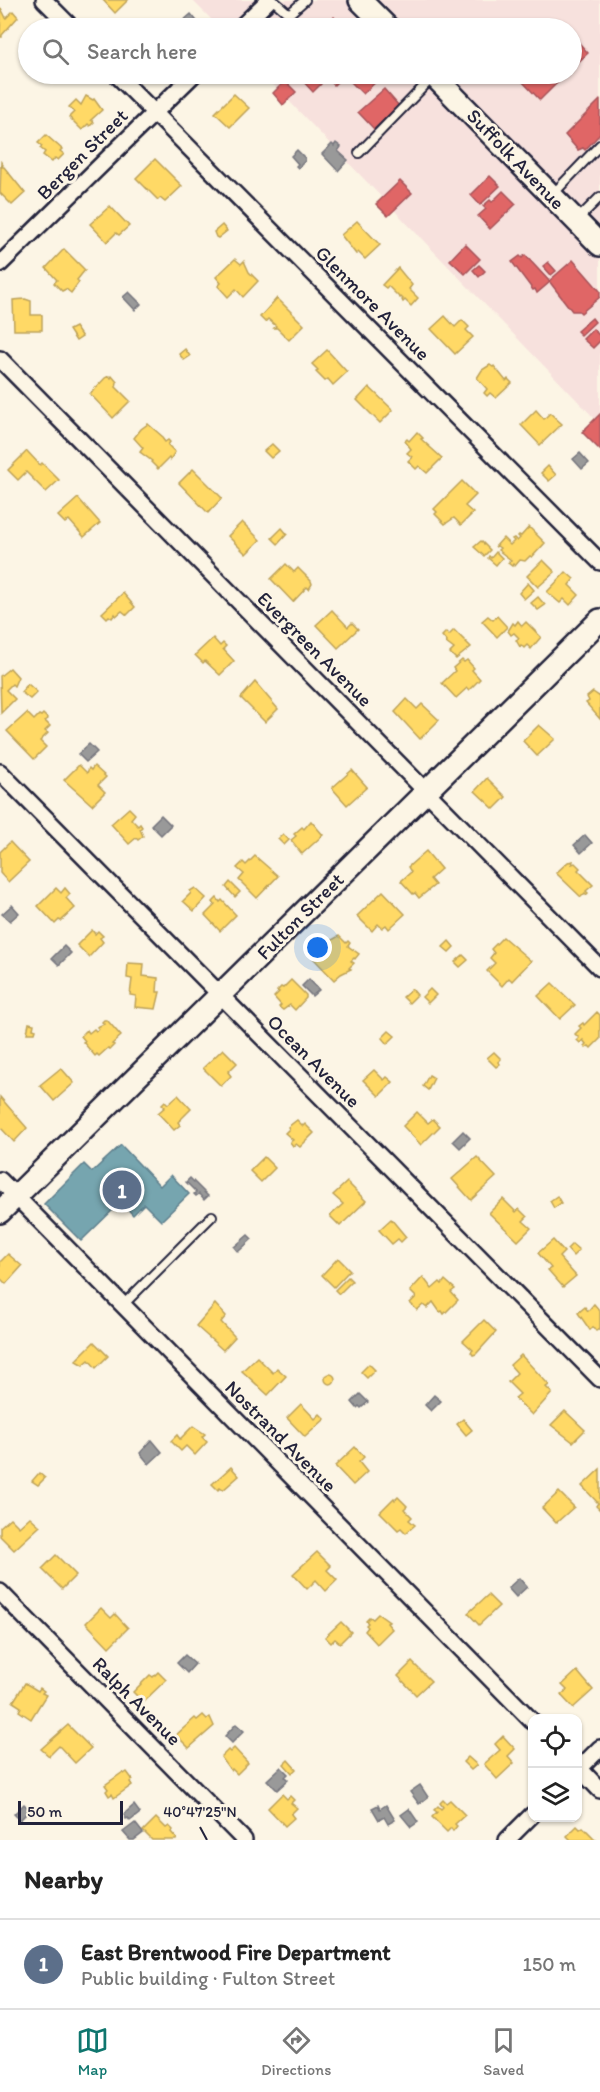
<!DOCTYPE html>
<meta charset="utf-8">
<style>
:root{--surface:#fff;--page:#f2f2f2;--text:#222;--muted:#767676;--line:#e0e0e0;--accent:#0f766e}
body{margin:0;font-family:Itim,sans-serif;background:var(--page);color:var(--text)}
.controls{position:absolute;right:18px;bottom:18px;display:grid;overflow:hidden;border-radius:12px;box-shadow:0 2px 4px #0004}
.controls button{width:54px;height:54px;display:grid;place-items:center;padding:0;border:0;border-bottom:2px solid var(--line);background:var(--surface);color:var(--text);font:30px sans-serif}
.scale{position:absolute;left:18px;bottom:15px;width:105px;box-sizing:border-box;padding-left:6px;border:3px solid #22223b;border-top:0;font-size:16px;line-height:21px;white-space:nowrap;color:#22223b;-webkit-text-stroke:4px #fcf5e5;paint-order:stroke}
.you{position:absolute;left:318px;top:948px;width:21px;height:21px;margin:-15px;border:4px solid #fff;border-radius:50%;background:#1a73e8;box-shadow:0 0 0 9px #1a73e833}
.badge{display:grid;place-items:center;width:39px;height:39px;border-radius:50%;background:var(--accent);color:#fff;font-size:20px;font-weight:700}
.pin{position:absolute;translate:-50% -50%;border:3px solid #fff;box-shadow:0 2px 6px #0006}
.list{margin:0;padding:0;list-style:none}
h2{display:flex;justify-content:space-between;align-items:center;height:78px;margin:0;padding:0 24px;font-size:26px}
h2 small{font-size:20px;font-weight:400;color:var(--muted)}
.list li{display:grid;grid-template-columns:39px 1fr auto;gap:18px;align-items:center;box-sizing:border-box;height:90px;padding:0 24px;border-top:2px solid var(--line)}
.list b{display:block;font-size:22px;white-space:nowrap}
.list p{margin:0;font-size:20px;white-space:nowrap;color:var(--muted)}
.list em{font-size:20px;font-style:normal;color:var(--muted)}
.icon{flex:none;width:33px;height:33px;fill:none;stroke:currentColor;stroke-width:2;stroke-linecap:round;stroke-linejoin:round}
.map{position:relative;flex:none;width:600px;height:1840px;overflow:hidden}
.search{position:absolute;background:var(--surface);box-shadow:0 2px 4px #0004;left:18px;right:18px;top:18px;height:66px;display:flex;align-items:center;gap:15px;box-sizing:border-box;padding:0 21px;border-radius:33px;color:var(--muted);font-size:22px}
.sheet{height:168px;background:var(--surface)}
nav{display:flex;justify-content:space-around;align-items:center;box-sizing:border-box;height:84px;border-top:2px solid var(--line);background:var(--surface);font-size:16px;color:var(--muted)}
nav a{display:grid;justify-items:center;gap:3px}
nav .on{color:var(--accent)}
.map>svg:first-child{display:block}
.built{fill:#f7e1dd}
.homes{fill:#ffd966;stroke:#bda259;stroke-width:1.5}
.shops{fill:#e06666;stroke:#a75259;stroke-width:1.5}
.public{fill:#76a5af;stroke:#5d7e8c;stroke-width:1.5}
.industry{fill:#999;stroke:#75757d;stroke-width:1.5}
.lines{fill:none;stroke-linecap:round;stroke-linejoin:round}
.lane-casing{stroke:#22223b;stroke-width:12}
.street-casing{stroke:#22223b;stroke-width:20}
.secondary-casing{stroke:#22223b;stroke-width:26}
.lane{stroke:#fcf5e5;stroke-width:8}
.street{stroke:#fcf5e5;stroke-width:15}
.secondary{stroke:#fcf5e5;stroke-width:21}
.ticks{fill:none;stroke:#22223b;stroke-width:2}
.labels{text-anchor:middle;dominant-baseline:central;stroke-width:6;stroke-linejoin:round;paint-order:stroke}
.street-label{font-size:20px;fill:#22223b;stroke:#fcf5e5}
.ticks-label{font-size:15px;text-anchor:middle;fill:#22223b;stroke:#fcf5e5;stroke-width:6;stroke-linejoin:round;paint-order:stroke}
</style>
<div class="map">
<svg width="600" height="1840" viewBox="0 0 600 1840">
<rect width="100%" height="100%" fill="#fcf5e5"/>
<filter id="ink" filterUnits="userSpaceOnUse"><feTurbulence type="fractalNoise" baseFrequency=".0167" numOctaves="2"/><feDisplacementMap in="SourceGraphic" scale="12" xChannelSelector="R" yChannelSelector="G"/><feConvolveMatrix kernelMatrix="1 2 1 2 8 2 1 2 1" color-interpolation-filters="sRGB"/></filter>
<g filter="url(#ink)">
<polygon class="built" points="192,0 600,0 600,424 263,74 572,74 572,28 220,28"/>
<g class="homes">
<polygon points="103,0 128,0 115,13"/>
<polygon points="1,8 6,18 13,11 18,17 2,35 2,37 0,37"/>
<polygon points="234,94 249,108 230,127 215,113"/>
<polygon points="86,96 93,100 94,99 102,110 91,120 94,122 90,126 88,124 82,130 69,117 74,112 69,107 76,100 81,105"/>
<polygon points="46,135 62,149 60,151 64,154 58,160 55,158 52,162 43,155 45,152 40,148 42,146 38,143"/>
<polygon points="155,159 182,186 165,202 160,198 158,200 136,178"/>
<polygon points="1,162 3,165 1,167 4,167 25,193 12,205 0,193"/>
<polygon points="110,206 129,226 119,235 116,233 107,242 90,224"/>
<polygon points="357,221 380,245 365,259 358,252 356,254 341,235"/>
<polygon points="222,225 227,231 218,238 216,237 214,232"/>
<polygon points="64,249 85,270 77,280 79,282 71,293 66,289 62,291 54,283 57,280 46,268"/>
<polygon points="235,259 241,264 244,261 249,272 258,281 243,297 236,289 228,297 218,286 221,283 216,277"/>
<polygon points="398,268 412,285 409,289 418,298 411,306 405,300 403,302 402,300 403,299 401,297 400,298 388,286 386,288 382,285"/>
<polygon points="277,298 304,325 289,340 277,328 274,328 276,326 268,319 265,322 260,317"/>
<polygon points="25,299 31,301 31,315 42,315 42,330 14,330 13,300"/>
<polygon points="445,316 455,327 462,320 469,327 466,330 473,337 455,354 431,329"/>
<polygon points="75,327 82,337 76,341 69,330"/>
<polygon points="185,349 190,356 184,360 179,354"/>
<polygon points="327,350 347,372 333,385 328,379 325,381 316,372 318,370 312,364"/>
<polygon points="490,365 493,367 494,366 506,381 508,379 512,383 496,398 490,393 487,396 484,393 487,389 477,378 482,370"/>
<polygon points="109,376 111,378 112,376 117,382 116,387 130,401 113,418 90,394 105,378"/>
<polygon points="369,387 393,410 380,423 357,400"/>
<polygon points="536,410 544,419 550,413 562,424 540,445 521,425"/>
<polygon points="148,424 163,437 162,438 165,442 168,440 170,442 168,445 175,452 170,460 169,458 158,469 151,462 152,461 140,452 143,448 134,438 141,429"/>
<polygon points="417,432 423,438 421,439 442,458 427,473 419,466 416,469 408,461 412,457 407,453 411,449 405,441 407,439 409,441"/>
<polygon points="272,444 279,451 271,458 264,451"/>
<polygon points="27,451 40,465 42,463 59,480 46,492 26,472 18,480 8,470"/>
<polygon points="548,466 556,475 549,481 541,473"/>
<polygon points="193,469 222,498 208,513 179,483"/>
<polygon points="462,481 476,495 465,506 473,513 461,525 454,518 445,524 435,514 437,512 434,509"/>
<polygon points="78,498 100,523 84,537 69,520 65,523 58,516"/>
<polygon points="242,522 260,540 246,554 228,536"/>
<polygon points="529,527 545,543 532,557 530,556 525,561 520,560 515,566 513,564 512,566 508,563 511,560 498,550 500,548 497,546 495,547 503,538 510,545 514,541 512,539 514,538 517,541 520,538 518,536 519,535 521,536"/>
<polygon points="282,528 287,534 278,544 272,538"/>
<polygon points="481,541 490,550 484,556 474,547"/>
<polygon points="496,552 502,558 496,565 488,558 489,556 491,558"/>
<polygon points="543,560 555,572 538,587 527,576"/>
<polygon points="286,564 294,572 298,568 311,581 312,584 309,589 307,587 293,602 271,579"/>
<polygon points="566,572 574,579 569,585 579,595 570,605 564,599 560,603 547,592"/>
<polygon points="528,583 534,590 524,599 519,593"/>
<polygon points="123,593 135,607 127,615 122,611 116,616 115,614 112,618 109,616 107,618 102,613"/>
<polygon points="538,597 545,605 538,610 531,603"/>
<polygon points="332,610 348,627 352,623 358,629 338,648 316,625"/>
<polygon points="488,616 493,620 497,616 507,627 497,637 482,621"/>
<polygon points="518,621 522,626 526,622 541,637 531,649 527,645 524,648 521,645 520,647 516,640 519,638 514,633 511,635 508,631 513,623 515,625"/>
<polygon points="454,630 471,647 456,659 450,653 454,649 446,643 447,642 442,636 446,632 449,635"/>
<polygon points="213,638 220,646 223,643 226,646 223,649 234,661 220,675 205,661 203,663 195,655"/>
<polygon points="462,660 464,662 467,660 474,668 472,670 480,679 469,690 467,688 456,698 442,683 455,671 453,668"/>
<polygon points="10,668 18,677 14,686 12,684 6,690 15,699 1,713 0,676"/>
<polygon points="255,682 278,709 265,722 241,698"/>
<polygon points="28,684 37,692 30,699 21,692"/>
<polygon points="593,692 600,697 600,719 586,703 589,701 587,697"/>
<polygon points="407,699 417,709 422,704 439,720 420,739 395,712"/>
<polygon points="27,713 34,720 39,715 41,716 43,714 48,719 45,721 50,726 45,731 48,733 40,741 46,747 34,759 7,731"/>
<polygon points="539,725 555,739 537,756 523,741"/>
<polygon points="79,765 87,773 89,768 91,770 94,766 106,777 98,785 105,792 92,805 64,780"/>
<polygon points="352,770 367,787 347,805 332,788"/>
<polygon points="487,778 506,797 494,809 475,791"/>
<polygon points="129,808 135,814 131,819 138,826 140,824 142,827 140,829 143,836 138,840 136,838 129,844 111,824"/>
<polygon points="311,821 323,835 302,854 291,840 296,836 294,834 302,827 304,829"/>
<polygon points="283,834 289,840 284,845 278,839"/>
<polygon points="10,842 29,862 8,882 0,873 0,852"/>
<polygon points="426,851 441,869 430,879 435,885 419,898 415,893 413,894 401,881 411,872 408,867"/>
<polygon points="255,856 278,876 257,898 239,880 244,874 237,868 243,862 246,865"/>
<polygon points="573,861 572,864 575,863 580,868 578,870 593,885 586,891 588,893 586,895 585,893 581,897 556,873 568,862"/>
<polygon points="230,882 240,892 235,897 226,887"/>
<polygon points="56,888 61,893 65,888 70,894 66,898 75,908 61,921 59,920 55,924 38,906"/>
<polygon points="195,888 206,898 194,911 183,901 191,893 190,891"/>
<polygon points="383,891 405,914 389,929 386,925 382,928 378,924 372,931 357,916"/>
<polygon points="217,898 220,902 222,900 236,915 220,931 205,915 215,905 213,902"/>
<polygon points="92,930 95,934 98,931 103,936 100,938 103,942 89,957 77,945"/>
<polygon points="339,936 346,943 348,941 350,943 348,946 359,954 355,959 354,958 351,961 354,963 349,968 351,969 341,974 334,980 313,958 325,944"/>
<polygon points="503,937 531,961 512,981 509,978 502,986 487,971 495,963 490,958 494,953 491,949"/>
<polygon points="449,941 454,947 449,952 443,947"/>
<polygon points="463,955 468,960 460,967 455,962"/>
<polygon points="128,963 144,964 143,976 158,978 157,992 160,992 156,1009 135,1007 136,996 130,995 132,979 127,978"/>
<polygon points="291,980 306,995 306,998 295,1010 290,1005 283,1010 279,1007 281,1005 274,997 279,992 277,991 281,987 283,988"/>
<polygon points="552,983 575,1005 560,1019 538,996"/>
<polygon points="412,989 417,995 409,1003 403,997"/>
<polygon points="430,989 436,995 428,1003 422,997"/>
<polygon points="597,1012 600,1015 600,1039 591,1048 589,1046 586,1048 584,1046 586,1044 583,1040 580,1043 577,1040 579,1038 575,1034 581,1028 579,1026 583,1023 584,1025"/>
<polygon points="104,1020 107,1020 121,1036 112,1044 114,1045 110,1049 108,1048 99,1056 97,1054 95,1056 83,1042 85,1041 81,1036 87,1030 89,1033 94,1029 96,1031 99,1029 97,1027 104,1024 102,1022"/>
<polygon points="29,1023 34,1024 33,1029 36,1030 35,1033 27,1033"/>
<polygon points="389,1031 395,1036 387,1044 382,1038"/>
<polygon points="223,1049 237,1063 228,1072 231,1076 221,1086 203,1068"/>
<polygon points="494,1052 501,1059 498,1062 500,1064 496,1067 487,1058"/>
<polygon points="61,1068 74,1083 54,1101 40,1085"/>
<polygon points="374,1070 384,1080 387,1077 393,1082 379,1096 363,1080"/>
<polygon points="429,1075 434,1078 428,1090 423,1086"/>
<polygon points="178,1095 191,1109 178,1122 180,1125 174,1130 158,1113 165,1107 162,1104 165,1101 168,1104"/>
<polygon points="0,1097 27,1128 14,1142 0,1127"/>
<polygon points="417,1112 428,1123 433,1119 440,1126 421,1145 403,1126"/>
<polygon points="297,1120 303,1126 305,1124 314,1133 300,1147 296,1144 293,1146 290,1142 293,1140 285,1133 289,1129 288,1127"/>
<polygon points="264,1157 275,1168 261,1182 250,1171"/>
<polygon points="477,1157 496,1177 471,1200 452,1179"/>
<polygon points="347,1182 366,1201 340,1226 330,1216 343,1204 333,1195"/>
<polygon points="557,1196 561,1203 554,1208 550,1201"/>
<polygon points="503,1199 516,1212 519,1209 527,1217 523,1221 531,1228 518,1241 489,1213"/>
<polygon points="391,1219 406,1237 401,1242 398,1239 392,1244 379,1230"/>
<polygon points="553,1240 564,1252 559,1257 576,1276 563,1287 548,1270 551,1268 538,1253"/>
<polygon points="572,1244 579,1250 573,1256 567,1249"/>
<polygon points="8,1254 22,1266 6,1284 0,1278 0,1262"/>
<polygon points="338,1258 350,1270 334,1287 322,1275"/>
<polygon points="348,1277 352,1281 339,1294 335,1290"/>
<polygon points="423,1277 432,1289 440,1282 442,1284 445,1280 455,1289 451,1292 458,1300 444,1314 442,1311 440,1312 433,1302 427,1308 423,1305 417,1310 410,1303 416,1297 410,1291"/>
<polygon points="215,1304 226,1316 221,1322 235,1337 223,1350 196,1326"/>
<polygon points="594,1304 600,1311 600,1328 596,1331 593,1327 590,1330 578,1313 585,1307 588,1311"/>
<polygon points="484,1320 496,1332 476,1354 473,1355 471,1352 473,1350 463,1341"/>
<polygon points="94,1342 108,1356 96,1368 89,1360 83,1365 76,1361 77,1359"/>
<polygon points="521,1355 549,1385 546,1387 552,1393 532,1415 515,1398 520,1394 508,1382 517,1373 510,1365"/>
<polygon points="257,1357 273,1373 277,1368 286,1376 268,1395 242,1371"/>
<polygon points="369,1364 375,1370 367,1378 361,1372"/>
<circle cx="330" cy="1379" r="5"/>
<polygon points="301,1404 315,1419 320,1414 325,1419 305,1437 287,1418"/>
<polygon points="565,1411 585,1430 573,1442 551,1425"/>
<polygon points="463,1419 472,1430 466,1435 457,1424"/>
<polygon points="193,1426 205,1434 202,1437 207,1442 195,1455 186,1446 181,1451 171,1441 177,1435 180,1439"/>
<polygon points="355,1447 364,1457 359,1462 367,1472 353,1485 335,1466"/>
<polygon points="231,1467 239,1476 223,1490 220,1488 218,1490 212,1484"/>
<polygon points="600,1469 600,1510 596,1506 598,1503 582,1486"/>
<polygon points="39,1473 45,1478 38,1485 32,1481"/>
<polygon points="559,1492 574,1507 556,1523 542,1508"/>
<polygon points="398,1497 407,1506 404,1509 412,1517 409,1520 415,1525 406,1533 401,1528 398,1530 380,1512 394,1498 395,1500"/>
<polygon points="30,1517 40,1526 14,1550 0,1536 0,1527 10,1518 19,1527"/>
<polygon points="317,1552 331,1566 327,1570 337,1580 326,1591 316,1580 307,1589 293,1574"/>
<polygon points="56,1555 76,1575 62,1589 42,1569"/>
<polygon points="488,1595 499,1606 479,1625 468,1613"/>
<polygon points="101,1608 111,1618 115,1614 128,1628 109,1647 86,1623"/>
<polygon points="378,1614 389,1622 387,1623 392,1629 377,1644 365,1631 368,1627 366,1625 368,1623 366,1621 370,1617 373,1619"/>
<polygon points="341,1622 351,1632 340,1643 335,1639 331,1643 325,1637"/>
<polygon points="412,1662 431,1681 416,1695 398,1676"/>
<polygon points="577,1671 593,1690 573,1708 561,1695 567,1690 562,1685"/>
<polygon points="158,1672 166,1680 143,1702 133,1692 150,1675 153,1677"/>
<polygon points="25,1683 38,1691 40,1688 44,1691 42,1693 46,1695 31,1719 19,1711 21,1707 13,1702"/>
<polygon points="203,1715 207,1719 210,1717 214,1726 189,1748 176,1735 195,1718 197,1720"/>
<polygon points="68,1725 91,1748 75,1763 59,1746 49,1756 41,1749"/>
<polygon points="503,1736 515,1749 508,1756 514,1763 497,1779 484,1764 500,1750 495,1744"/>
<polygon points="234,1748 248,1763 237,1774 232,1769 231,1771 221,1757 228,1750 230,1752"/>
<polygon points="468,1757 477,1765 471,1770 463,1762"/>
<polygon points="288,1760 296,1769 292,1773 284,1764"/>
<polygon points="123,1772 124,1774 127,1772 133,1780 130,1782 132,1785 114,1798 112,1794 109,1796 106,1791 108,1789 105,1785"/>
<polygon points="282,1794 287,1799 290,1796 294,1800 291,1803 297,1808 291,1814 294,1818 285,1826 268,1808"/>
<polygon points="443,1800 446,1803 450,1800 465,1815 455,1824 457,1826 453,1831 451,1828 447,1832 432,1817 437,1812 434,1810 438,1806 441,1809 443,1807 440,1803"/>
<polygon points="156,1818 166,1828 169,1826 173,1830 171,1832 177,1839 176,1840 152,1840 143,1831"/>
<polygon points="577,1826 580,1829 583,1827 596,1840 571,1840 567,1836"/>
</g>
<g class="shops">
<polygon points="334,17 343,28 319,28"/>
<polygon points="572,35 588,53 572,68"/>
<polygon points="306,74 311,74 321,84 313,92 301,79"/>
<polygon points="323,74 345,74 334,85"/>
<polygon points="354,74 380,74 382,76 363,94 348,79"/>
<polygon points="530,74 566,74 540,100 522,81"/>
<polygon points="285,81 296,92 283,105 273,93"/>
<polygon points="384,89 399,106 374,129 358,112"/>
<polygon points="600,100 600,134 585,150 583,148 578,150 565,135"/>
<polygon points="490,176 500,186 480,205 471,195"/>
<polygon points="400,181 412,193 388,216 376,204"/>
<polygon points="503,191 516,204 490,229 478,216 486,209 483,206 490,200 492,202"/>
<polygon points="465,244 480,259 465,274 450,260"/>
<polygon points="525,255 550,282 537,293 535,289 533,290 512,262 520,256 522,258"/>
<polygon points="573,260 600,291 600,297 581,313 579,311 572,311 549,281"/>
<polygon points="548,262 556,271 551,275 543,266"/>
<polygon points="479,265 485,271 479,277 473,270"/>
<polygon points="592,318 595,322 581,335 577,331"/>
<polygon points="593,329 600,336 600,341 593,348 583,339"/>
<polygon points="600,414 600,450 582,432"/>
</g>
<polygon class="public" points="121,1145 160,1186 171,1175 189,1194 161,1221 144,1204 133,1215 121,1202 81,1241 44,1204 84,1164 92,1172"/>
<g class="industry">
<polygon points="191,14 201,26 197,28 190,28 183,21"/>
<polygon points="336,143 341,147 338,151 348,160 338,171 322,154 332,144 334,146"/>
<polygon points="297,150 305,158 305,161 298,168 296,166 298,164 291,156"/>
<polygon points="129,292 141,304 135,310 123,297"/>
<polygon points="580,453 589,463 582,469 573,459"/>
<polygon points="89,744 97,752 86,762 78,754"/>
<polygon points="161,815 171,825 161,835 151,825"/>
<polygon points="585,835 592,843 581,853 574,845"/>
<polygon points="12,905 19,913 10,921 2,914"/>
<polygon points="64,946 71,953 59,965 52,958"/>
<polygon points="309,979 319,990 312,996 302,986"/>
<polygon points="463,1131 470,1138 460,1148 453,1141"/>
<polygon points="190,1178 208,1196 204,1200 199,1194 196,1196 194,1194 196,1192 186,1182"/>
<polygon points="248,1235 252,1239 238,1252 234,1247"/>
<polygon points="360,1394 368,1402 361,1408 359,1406 357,1408 352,1402"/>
<polygon points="434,1395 441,1401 431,1411 425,1405"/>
<polygon points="152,1440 162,1452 149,1464 140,1453"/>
<polygon points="519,1578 527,1587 516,1597 508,1588"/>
<polygon points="185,1655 195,1664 187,1673 177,1663"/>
<polygon points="236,1724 244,1731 232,1743 225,1736"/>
<polygon points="281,1767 288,1774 285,1777 288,1780 277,1790 267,1780"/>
<polygon points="420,1785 428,1797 419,1804 410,1792"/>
<polygon points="24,1804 30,1810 20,1820 14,1814"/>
<polygon points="134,1805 140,1813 130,1821 128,1818 126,1819 124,1814"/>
<polygon points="378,1805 380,1809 386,1805 395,1820 388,1824 384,1817 379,1820 372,1808"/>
<polygon points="409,1809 418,1822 411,1827 401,1815"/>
<polygon points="135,1823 143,1833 134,1840 130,1840 123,1832"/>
</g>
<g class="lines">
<g class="lane-casing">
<g id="lane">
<polyline points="273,0 289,14 305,0"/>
<polyline points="359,153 433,77"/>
<polyline points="553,194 600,145"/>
<polyline points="577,220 600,197"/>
<polyline points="123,1305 212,1216"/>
</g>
</g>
<g class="street-casing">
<g id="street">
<polyline points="44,0 72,28"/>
<polyline points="240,28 269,0"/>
<polyline points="116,74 600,562"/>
<polyline points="0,264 194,74"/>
<polyline points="0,359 600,968"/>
<polyline points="0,772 600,1379"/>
<polyline points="0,1180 532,1721"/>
<polyline points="0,1592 244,1840"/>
<polyline points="578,1767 600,1790"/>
<polyline points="578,1770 600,1748"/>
<polyline points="507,1840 532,1815"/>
</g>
</g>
<g class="secondary-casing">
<g id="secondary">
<polyline points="360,0 388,28"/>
<polyline points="432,74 600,245"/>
<polyline points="0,1212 600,620"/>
</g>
</g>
<use href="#lane" class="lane"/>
<use href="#street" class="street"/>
<use href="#secondary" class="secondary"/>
</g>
</g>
<path class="ticks" d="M200 1827 207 1840"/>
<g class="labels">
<g class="street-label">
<text transform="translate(82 154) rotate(-45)">Bergen Street</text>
<text transform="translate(516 159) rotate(46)">Suffolk Avenue</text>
<text transform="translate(373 303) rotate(45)">Glenmore Avenue</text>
<text transform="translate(315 649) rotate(45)">Evergreen Avenue</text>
<text transform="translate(300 916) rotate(-45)">Fulton Street</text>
<text transform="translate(314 1061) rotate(45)">Ocean Avenue</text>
<text transform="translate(281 1436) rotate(45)">Nostrand Avenue</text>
<text transform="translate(137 1701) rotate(45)">Ralph Avenue</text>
</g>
</g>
<g class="ticks-label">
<text x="200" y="1817">40°47'25"N</text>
</g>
</svg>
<div class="controls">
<button><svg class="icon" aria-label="locate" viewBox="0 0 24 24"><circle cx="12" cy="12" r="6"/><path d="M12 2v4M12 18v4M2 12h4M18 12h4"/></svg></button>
<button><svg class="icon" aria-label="layers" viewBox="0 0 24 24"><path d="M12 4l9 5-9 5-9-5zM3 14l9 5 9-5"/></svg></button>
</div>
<div class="scale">50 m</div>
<div class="you"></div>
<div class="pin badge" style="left:122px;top:1190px;background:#5c6f8a">1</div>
<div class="search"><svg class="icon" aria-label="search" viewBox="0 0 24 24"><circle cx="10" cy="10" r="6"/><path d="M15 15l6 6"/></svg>Search here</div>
</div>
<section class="sheet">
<h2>Nearby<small></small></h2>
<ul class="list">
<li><span class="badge" style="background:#5c6f8a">1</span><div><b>East Brentwood Fire Department</b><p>Public building · Fulton Street</p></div><em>150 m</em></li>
</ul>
</section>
<nav>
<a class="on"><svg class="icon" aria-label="map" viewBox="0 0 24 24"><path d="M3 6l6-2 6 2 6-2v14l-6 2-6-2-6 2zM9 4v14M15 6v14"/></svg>Map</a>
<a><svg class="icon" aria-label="directions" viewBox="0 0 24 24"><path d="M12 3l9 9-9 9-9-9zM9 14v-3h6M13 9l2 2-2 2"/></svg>Directions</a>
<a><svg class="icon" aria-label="saved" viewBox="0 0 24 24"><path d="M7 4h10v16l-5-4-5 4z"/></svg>Saved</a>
</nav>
